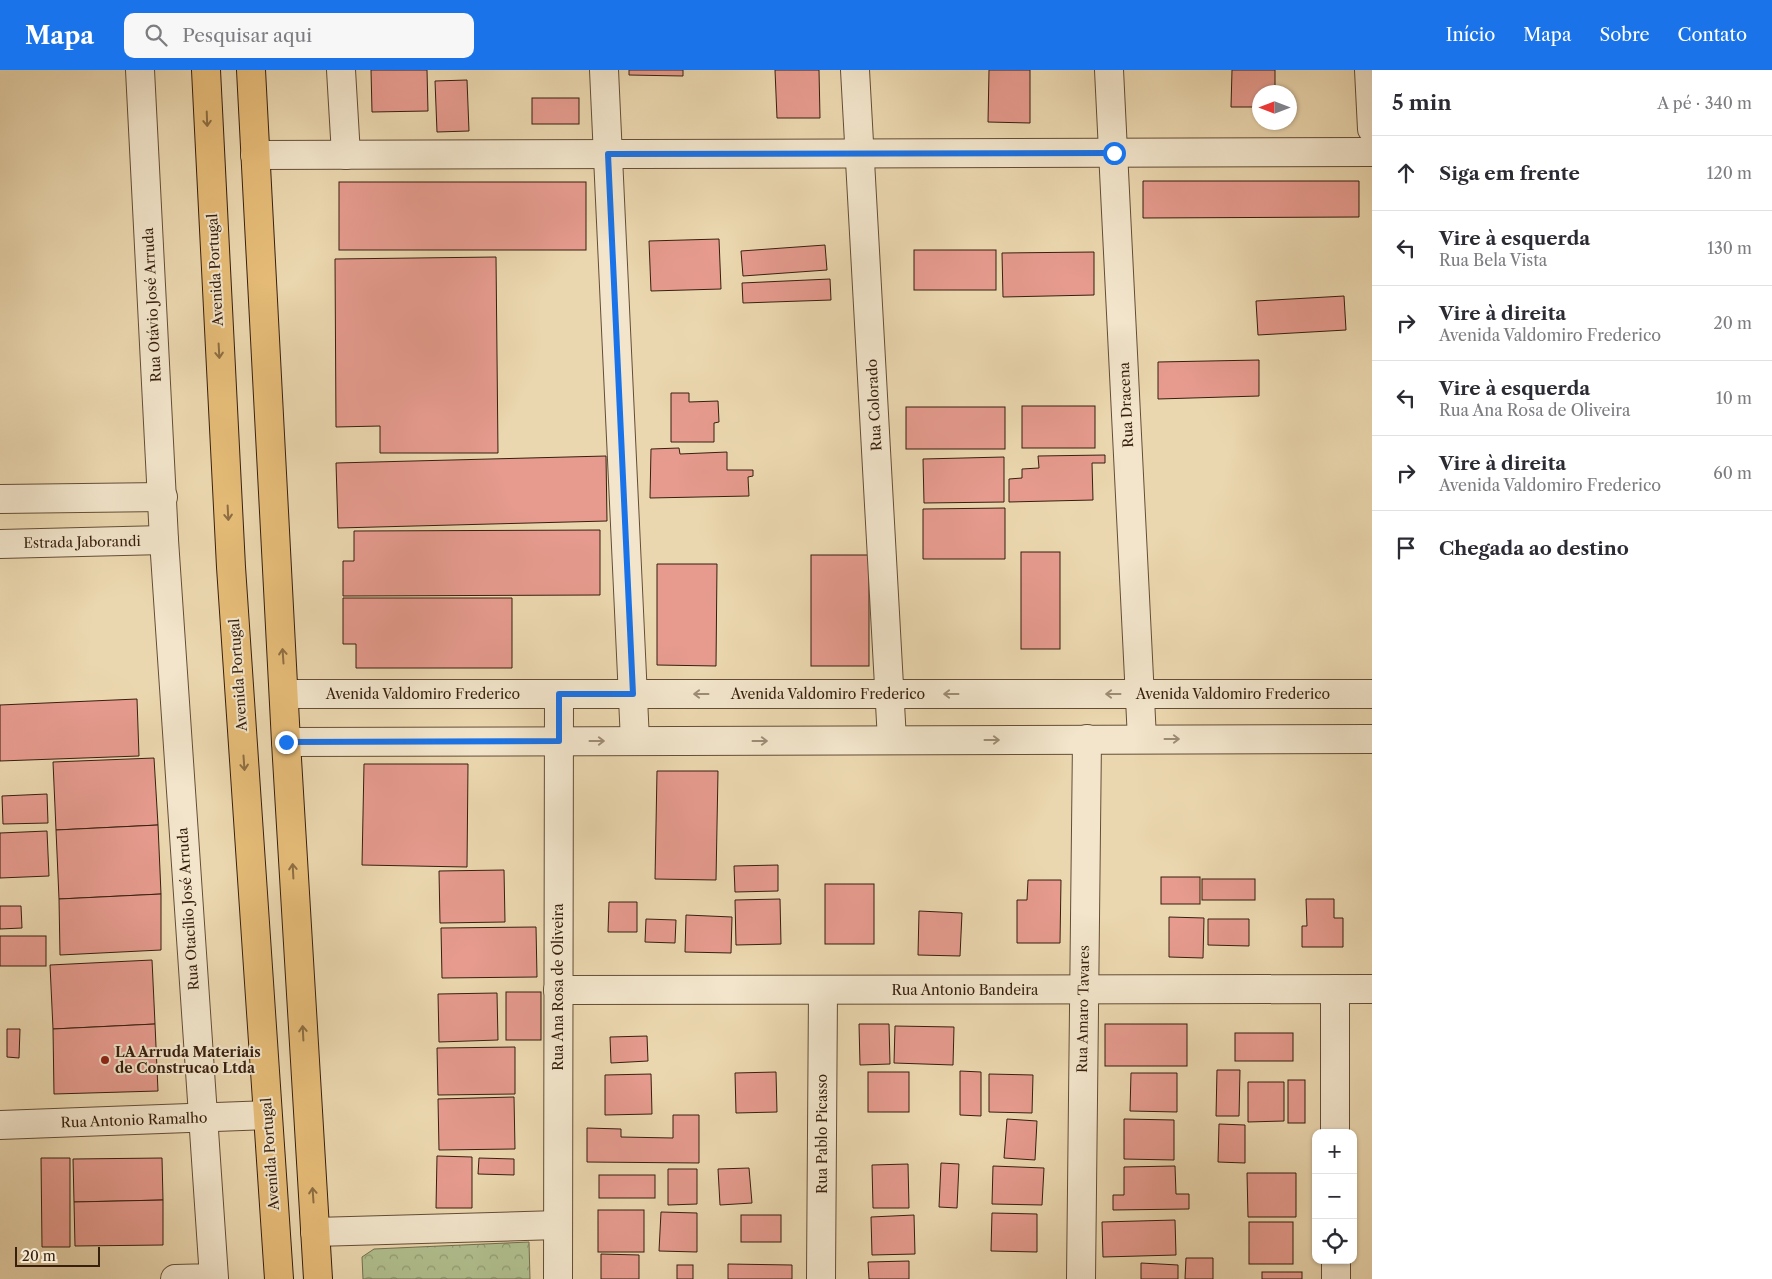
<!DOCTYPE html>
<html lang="pt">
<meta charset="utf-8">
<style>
:root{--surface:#fff;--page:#f7f7f7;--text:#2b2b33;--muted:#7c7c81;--line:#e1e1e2;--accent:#1a73e8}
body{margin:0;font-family:"Libre Caslon Text",serif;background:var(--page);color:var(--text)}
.controls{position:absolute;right:15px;bottom:15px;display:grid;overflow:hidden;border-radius:10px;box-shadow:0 1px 4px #0004}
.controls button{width:45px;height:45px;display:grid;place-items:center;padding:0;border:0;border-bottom:1px solid var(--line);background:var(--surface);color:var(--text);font:25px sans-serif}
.compass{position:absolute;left:1252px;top:15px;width:45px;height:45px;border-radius:50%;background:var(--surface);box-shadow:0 1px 4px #0004;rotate:270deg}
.scale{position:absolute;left:15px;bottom:12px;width:85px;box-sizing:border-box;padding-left:5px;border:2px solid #371f0e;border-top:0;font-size:14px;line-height:18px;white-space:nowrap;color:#371f0e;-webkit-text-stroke:4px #f2e5cb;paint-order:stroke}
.stop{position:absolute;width:15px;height:15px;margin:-11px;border:4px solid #1a73e8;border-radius:50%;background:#fff}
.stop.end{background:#1a73e8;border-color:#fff;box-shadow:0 1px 5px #0008}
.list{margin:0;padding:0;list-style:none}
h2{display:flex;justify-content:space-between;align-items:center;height:65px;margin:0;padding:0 20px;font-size:21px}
h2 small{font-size:16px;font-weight:400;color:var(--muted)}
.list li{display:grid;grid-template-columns:32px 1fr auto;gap:15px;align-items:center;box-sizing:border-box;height:75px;padding:0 20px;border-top:1px solid var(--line)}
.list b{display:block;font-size:19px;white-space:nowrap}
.list p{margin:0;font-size:16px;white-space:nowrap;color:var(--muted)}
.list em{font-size:16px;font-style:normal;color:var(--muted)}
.icon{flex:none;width:28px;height:28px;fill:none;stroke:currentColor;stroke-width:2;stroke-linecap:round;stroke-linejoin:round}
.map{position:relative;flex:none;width:1372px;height:1209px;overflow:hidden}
header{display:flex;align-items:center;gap:30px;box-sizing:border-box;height:70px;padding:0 25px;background:var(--accent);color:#fff}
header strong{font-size:24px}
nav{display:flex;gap:28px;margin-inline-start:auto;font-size:18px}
.search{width:350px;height:45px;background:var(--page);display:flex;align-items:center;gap:12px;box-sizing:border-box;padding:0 18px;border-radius:10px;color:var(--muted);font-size:19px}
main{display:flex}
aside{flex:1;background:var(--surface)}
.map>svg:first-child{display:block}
.forest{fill:url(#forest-crowns);stroke:#746f4e}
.building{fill:#e69b8e;stroke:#371f0e}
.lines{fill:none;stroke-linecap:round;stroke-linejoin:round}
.minor-casing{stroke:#644d36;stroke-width:30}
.major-casing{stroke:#371f0e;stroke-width:30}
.minor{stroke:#f2e5cb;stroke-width:28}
.major{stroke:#e6bc78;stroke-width:28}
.oneway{stroke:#8e6e43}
.oneway2{stroke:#9e8c76}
.route{stroke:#1a73e8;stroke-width:6}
.poi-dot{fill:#8f2418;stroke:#f2e5cb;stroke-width:2}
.labels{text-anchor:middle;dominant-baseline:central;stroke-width:4;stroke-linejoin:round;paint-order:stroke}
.street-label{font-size:14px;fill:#371f0e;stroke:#f2e5cb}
.poi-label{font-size:14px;font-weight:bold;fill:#371f0e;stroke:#f2e5cb;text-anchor:start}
</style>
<header>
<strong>Mapa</strong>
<div class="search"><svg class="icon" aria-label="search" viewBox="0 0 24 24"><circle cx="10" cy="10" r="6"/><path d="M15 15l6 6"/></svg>Pesquisar aqui</div>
<nav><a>Início</a><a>Mapa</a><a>Sobre</a><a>Contato</a></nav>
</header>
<main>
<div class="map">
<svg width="1372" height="1209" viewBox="0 0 1372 1209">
<defs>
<pattern id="forest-crowns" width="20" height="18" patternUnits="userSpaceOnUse" patternTransform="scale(1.25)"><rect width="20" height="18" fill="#b1bf8f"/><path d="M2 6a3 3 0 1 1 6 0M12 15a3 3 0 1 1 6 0" fill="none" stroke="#919b73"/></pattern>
</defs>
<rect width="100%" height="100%" fill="#ebd7af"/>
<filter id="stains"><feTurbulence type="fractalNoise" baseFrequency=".004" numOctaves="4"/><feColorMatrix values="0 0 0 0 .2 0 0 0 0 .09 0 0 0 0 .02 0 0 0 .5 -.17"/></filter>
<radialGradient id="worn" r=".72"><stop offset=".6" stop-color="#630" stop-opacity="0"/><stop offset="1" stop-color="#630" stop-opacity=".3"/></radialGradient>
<polygon class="forest" points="529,1172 530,1209 363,1209 362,1187 374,1179"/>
<g class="building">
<polygon points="371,0 427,0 428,41 372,42"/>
<polygon points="629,0 683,0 683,6 629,5"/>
<polygon points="775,0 819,0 820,48 777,48"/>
<polygon points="989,0 1030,0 1030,53 988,52"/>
<polygon points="1232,0 1275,0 1275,22 1260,22 1260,37 1231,37"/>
<polygon points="467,10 469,61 437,62 435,11"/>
<rect x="532" y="28" width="47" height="26"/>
<polygon points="1143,111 1359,111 1359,147 1143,148"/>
<rect x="339" y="112" width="247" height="68"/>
<polygon points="719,169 721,219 651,221 649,171"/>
<polygon points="825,175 827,200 743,206 741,181"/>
<rect x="914" y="180" width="82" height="40"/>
<polygon points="1094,182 1094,225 1003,227 1002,183"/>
<polygon points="496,187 498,383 380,383 380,356 336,357 335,189"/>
<polygon points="830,209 831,230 743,233 742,213"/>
<polygon points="1344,226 1346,260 1258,265 1256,231"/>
<polygon points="1259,290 1259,326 1158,329 1158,292"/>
<polygon points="671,323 689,323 689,332 718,331 719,352 714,353 714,372 671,372"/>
<rect x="1022" y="336" width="73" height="42"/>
<rect x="906" y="337" width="99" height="42"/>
<polygon points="679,378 680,384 727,382 727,400 753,400 753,406 748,407 749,426 650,428 651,379"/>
<polygon points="1105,385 1105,393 1092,393 1093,430 1009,432 1009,409 1022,408 1022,399 1039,398 1038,386"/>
<polygon points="606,386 607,451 338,458 336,393"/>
<polygon points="1004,387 1004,432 924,433 923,389"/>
<polygon points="1005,438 1005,489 923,489 923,439"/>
<polygon points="600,460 600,525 343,526 343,491 354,491 354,461"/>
<rect x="1021" y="482" width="39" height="97"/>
<rect x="811" y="485" width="58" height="111"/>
<polygon points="657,494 717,494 716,596 657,595"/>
<polygon points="343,528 512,528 512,598 356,598 356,574 343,574"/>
<polygon points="137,629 139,686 0,691 0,635"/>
<polygon points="154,688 158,755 56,760 53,692"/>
<polygon points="364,694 468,694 467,797 362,795"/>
<polygon points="657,701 718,701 716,810 655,809"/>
<polygon points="47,724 48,753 3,754 2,726"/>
<polygon points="158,755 161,824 59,829 56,760"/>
<polygon points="47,761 49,806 0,808 0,763"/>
<polygon points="778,795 778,821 735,822 734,796"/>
<polygon points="504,800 505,852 440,853 439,801"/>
<rect x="1161" y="807" width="39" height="27"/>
<rect x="1202" y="809" width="53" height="21"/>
<polygon points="1028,810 1061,810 1060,873 1017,873 1017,830 1027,830"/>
<rect x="825" y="814" width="49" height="60"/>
<polygon points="161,824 161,880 60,885 59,829"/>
<polygon points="780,829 781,874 736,875 735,830"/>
<polygon points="1306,829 1334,829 1334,848 1343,848 1343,877 1302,877 1302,856 1307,856"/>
<polygon points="609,832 637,832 637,862 608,862"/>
<polygon points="0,836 21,836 22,858 0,859"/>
<polygon points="919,841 962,843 960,886 918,885"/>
<polygon points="686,845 732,847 731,883 685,882"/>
<polygon points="1169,847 1204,848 1203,888 1169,887"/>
<polygon points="646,849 676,850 675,873 645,872"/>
<polygon points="1208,849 1249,849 1249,876 1208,875"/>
<polygon points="536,857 537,907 442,908 441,858"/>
<rect x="0" y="866" width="46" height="30"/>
<polygon points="152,890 155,954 53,959 50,895"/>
<rect x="506" y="922" width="35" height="48"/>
<polygon points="497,923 498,970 439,972 438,924"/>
<polygon points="155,954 158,1021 54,1024 53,959"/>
<polygon points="859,954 889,954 890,994 860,995"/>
<rect x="1105" y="954" width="82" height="42"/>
<polygon points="895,956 954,957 953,995 894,993"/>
<polygon points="7,959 20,959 19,988 7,987"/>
<rect x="1235" y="963" width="58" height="28"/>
<polygon points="647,966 648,991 611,993 610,967"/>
<polygon points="515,977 515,1024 438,1025 437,978"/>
<polygon points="1217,1000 1240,1000 1239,1046 1216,1046"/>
<polygon points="960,1001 981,1002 981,1046 960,1045"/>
<polygon points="776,1002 777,1042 736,1043 735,1003"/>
<rect x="868" y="1002" width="41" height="40"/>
<polygon points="1131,1003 1177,1003 1177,1042 1130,1041"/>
<polygon points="651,1004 652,1044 605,1045 605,1005"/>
<polygon points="989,1004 1033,1005 1032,1043 989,1042"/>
<rect x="1288" y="1010" width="17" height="43"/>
<polygon points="1248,1012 1284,1012 1284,1051 1248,1052"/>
<polygon points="514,1027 515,1079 439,1080 438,1029"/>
<polygon points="673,1045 699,1045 699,1093 587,1092 587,1058 621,1059 621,1067 673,1068"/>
<polygon points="1007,1049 1037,1051 1035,1090 1004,1088"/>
<polygon points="1124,1049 1174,1050 1174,1090 1124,1089"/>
<polygon points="1219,1054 1245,1055 1245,1093 1218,1092"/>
<polygon points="437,1086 472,1087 472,1138 436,1138"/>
<polygon points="41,1088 70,1088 70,1177 42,1177"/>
<polygon points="162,1088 163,1130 74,1132 73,1089"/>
<polygon points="479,1088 514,1089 514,1105 478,1104"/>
<polygon points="941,1093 959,1094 957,1138 939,1137"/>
<polygon points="908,1094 909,1138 873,1138 872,1095"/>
<polygon points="993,1096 1044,1098 1042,1135 992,1134"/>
<polygon points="1175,1096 1176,1124 1189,1124 1189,1139 1113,1140 1113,1125 1124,1125 1124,1097"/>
<polygon points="749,1098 752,1133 720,1135 718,1099"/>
<polygon points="668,1099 697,1099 697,1134 668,1135"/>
<polygon points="1247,1103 1296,1103 1296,1147 1248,1147"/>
<rect x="599" y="1105" width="56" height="23"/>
<polygon points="163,1130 163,1175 75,1176 74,1132"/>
<rect x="598" y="1140" width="46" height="42"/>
<polygon points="661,1142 697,1143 697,1182 659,1181"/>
<polygon points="992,1143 1037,1144 1037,1182 991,1181"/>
<rect x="741" y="1145" width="40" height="27"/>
<polygon points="914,1145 915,1184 872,1185 871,1147"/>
<polygon points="1175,1150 1176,1185 1103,1187 1102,1152"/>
<rect x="1249" y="1152" width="44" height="42"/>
<polygon points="601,1184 639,1185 639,1209 601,1209"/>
<polygon points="1186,1188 1213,1188 1213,1209 1185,1209"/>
<polygon points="909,1191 909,1209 869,1209 868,1192"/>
<polygon points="1141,1193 1178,1195 1178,1209 1141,1209"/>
<polygon points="728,1194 792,1195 792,1209 728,1209"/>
<rect x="677" y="1195" width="16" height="14"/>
<rect x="1262" y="1202" width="40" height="7"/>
</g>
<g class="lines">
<g class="minor-casing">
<g id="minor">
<polyline points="140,0 164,470 214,1208 175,1209"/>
<polyline points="341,0 346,85"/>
<polyline points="604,0 635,671"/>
<polyline points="855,0 892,670"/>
<polyline points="1109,0 1142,669"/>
<polyline points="1369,0 1372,59"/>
<polyline points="255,85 1372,82"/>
<polyline points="0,429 163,427"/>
<polyline points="0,474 164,470"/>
<polyline points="285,624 1372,624"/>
<polyline points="286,672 1372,669"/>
<polyline points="1335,919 1335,1063"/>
<polyline points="558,920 1372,919"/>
<polyline points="0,1055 267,1045"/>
<polyline points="315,1162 558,1155"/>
<polyline points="1336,1190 1336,1209"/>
<polyline points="558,1209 559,624"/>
<polyline points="821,1209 823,920"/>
<polyline points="1081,1209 1087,669"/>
</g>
</g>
<g class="major-casing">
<g id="major">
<polyline points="206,0 231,497 279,1209"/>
<polyline points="251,0 286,672 318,1209"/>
</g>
</g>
<use href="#minor" class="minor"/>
<use href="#major" class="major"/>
</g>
<defs><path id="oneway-shaft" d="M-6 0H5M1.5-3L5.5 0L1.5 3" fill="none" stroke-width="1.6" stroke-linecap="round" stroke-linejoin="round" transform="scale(1.25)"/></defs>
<g class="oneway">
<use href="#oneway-shaft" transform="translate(207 49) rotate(88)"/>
<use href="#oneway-shaft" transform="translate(219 281) rotate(87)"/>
<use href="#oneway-shaft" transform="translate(228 443) rotate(87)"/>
<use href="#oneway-shaft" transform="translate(283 586) rotate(-94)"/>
<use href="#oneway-shaft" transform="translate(244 693) rotate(86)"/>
<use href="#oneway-shaft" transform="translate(293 801) rotate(-93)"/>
<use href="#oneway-shaft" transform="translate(303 963) rotate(-93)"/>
<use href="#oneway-shaft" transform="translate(313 1125) rotate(-94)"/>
</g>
<g class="oneway2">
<use href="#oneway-shaft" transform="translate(701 624) rotate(180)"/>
<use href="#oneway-shaft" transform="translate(951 624) rotate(180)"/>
<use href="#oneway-shaft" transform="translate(1113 624) rotate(180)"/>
<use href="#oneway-shaft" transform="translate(1172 669)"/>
<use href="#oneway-shaft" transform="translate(992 670)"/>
<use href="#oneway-shaft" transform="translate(597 671)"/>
<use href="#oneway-shaft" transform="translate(760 671)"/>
</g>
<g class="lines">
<polyline class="route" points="286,672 559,671 559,624 633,624 608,84 1114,83"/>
</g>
<circle class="poi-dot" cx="105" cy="990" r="5"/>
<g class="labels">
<g class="street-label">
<text transform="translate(215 200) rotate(-93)">Avenida Portugal</text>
<text transform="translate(152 235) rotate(-93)">Rua Otávio José Arruda</text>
<text transform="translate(874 335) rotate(-93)">Rua Colorado</text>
<text transform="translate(1126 335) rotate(-93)">Rua Dracena</text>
<text transform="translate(82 472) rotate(-1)">Estrada Jaborandi</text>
<text transform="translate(238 605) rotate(-94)">Avenida Portugal</text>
<text x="423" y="624">Avenida Valdomiro Frederico</text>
<text x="828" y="624">Avenida Valdomiro Frederico</text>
<text x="1233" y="624">Avenida Valdomiro Frederico</text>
<text transform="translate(188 839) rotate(-94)">Rua Otacílio José Arruda</text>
<text transform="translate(558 917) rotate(-90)">Rua Ana Rosa de Oliveira</text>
<text x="965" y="920">Rua Antonio Bandeira</text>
<text transform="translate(1083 939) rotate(-89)">Rua Amaro Tavares</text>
<text transform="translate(134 1050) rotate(-2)">Rua Antonio Ramalho</text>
<text transform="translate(822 1064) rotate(-90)">Rua Pablo Picasso</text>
<text transform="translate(270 1084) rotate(-94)">Avenida Portugal</text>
</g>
<g class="poi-label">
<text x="115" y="982">LA Arruda Materiais<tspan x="115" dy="16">de Construcao Ltda</tspan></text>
</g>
</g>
<rect width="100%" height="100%" filter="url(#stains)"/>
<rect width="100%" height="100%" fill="url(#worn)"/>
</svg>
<div class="controls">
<button>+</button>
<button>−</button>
<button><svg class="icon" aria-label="locate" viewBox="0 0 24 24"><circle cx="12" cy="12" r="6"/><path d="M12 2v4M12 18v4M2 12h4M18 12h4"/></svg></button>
</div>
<svg class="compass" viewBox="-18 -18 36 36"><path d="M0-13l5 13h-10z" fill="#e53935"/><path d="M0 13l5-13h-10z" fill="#7c7c81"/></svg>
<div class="scale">20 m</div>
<div class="stop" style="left:1114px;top:83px"></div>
<div class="stop end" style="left:286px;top:672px"></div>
</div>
<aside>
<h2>5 min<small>A pé · 340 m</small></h2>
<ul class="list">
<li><svg class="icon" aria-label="ahead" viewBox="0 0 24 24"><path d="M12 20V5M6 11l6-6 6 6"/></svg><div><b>Siga em frente</b></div><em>120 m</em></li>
<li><svg class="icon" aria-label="left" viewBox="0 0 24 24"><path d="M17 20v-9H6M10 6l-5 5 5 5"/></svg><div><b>Vire à esquerda</b><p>Rua Bela Vista</p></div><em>130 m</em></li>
<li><svg class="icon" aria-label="right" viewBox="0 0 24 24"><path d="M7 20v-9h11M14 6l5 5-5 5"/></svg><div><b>Vire à direita</b><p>Avenida Valdomiro Frederico</p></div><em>20 m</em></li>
<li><svg class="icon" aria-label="left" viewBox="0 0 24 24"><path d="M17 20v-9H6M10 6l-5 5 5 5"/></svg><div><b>Vire à esquerda</b><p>Rua Ana Rosa de Oliveira</p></div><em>10 m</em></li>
<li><svg class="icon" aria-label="right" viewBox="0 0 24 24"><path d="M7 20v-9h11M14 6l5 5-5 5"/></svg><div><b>Vire à direita</b><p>Avenida Valdomiro Frederico</p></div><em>60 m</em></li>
<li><svg class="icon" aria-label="arrive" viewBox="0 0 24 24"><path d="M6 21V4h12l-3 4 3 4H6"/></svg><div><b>Chegada ao destino</b></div></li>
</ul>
</aside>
</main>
